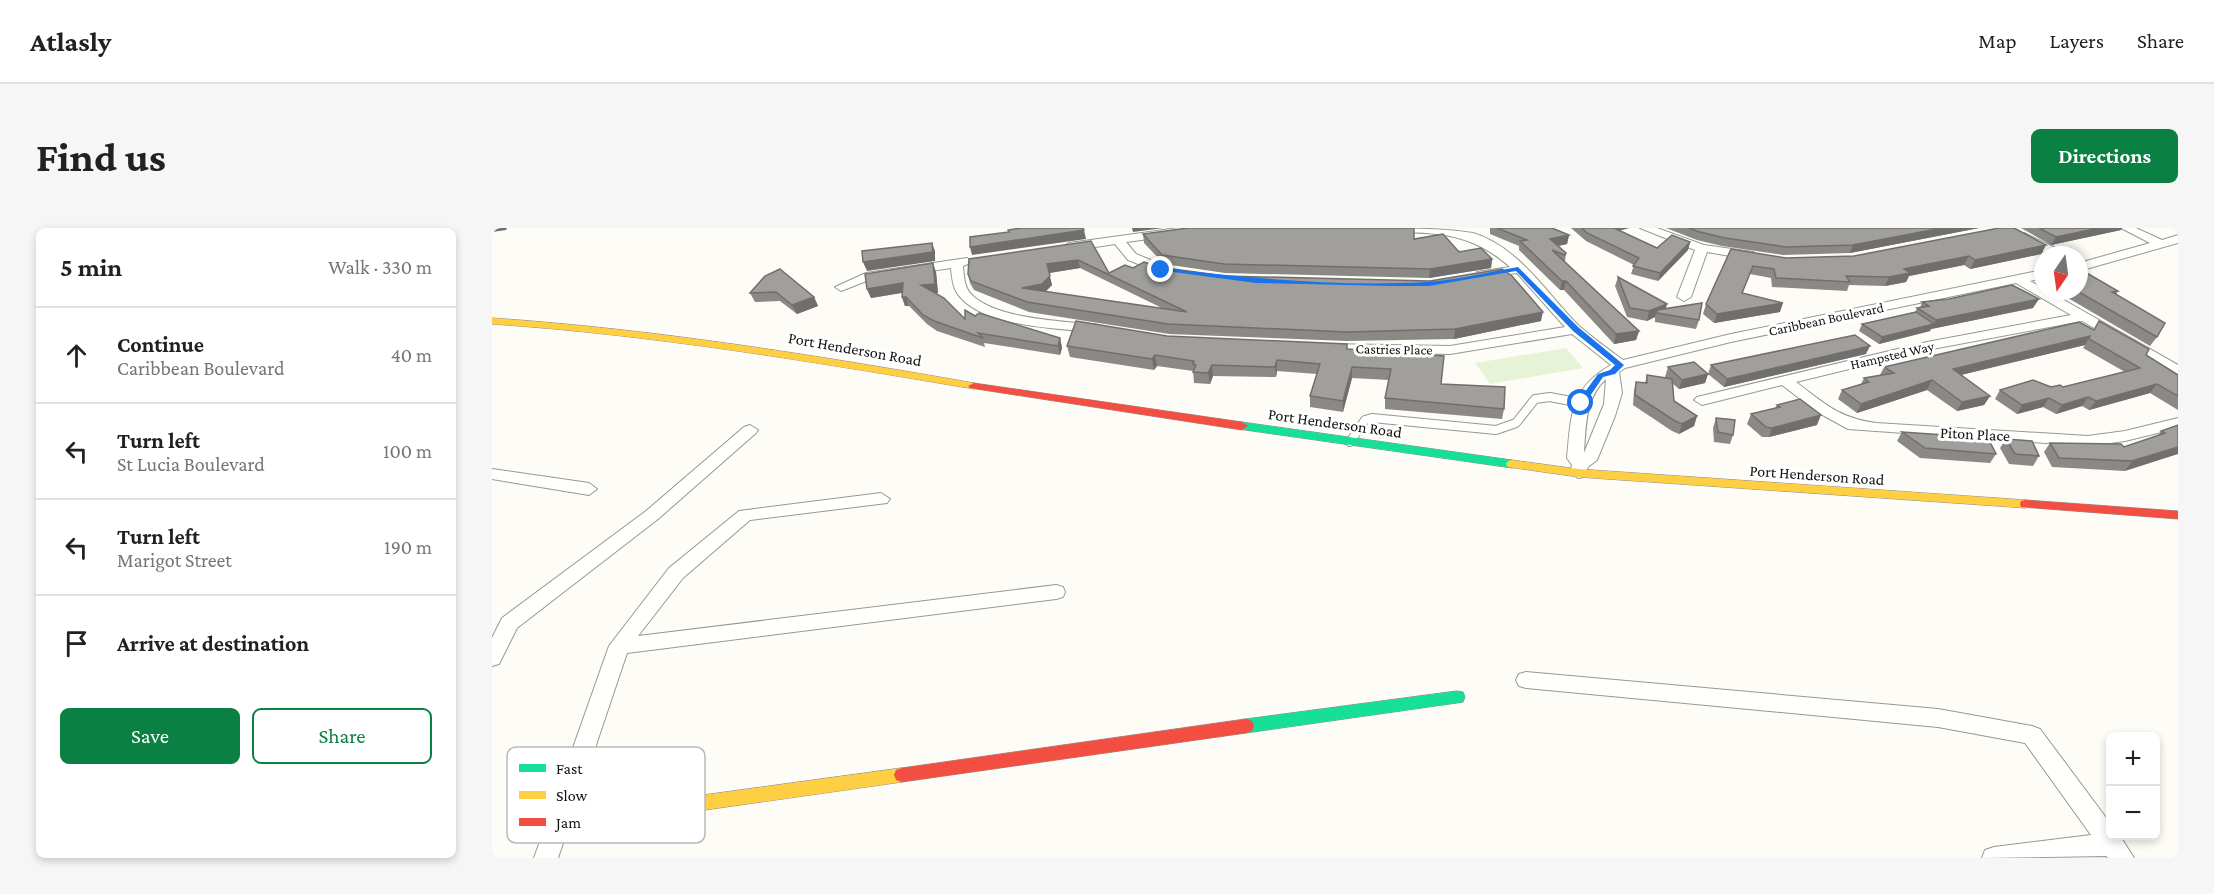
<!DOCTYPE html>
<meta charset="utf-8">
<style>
:root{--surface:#fff;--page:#f6f6f6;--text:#202124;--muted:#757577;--line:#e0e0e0;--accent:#0b8043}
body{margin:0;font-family:"Crimson Pro",serif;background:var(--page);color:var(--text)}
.controls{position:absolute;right:18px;bottom:18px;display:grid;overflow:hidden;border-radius:9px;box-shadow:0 3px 9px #0003}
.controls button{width:54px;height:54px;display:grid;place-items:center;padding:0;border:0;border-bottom:2px solid var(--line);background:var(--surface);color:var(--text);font:30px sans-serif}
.compass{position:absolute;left:1542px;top:18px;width:54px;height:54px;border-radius:50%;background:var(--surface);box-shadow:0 3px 9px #0003;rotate:193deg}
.stop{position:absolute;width:18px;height:18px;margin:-14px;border:4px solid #1a73e8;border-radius:50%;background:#fff}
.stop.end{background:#1a73e8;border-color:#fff;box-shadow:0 2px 6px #0008}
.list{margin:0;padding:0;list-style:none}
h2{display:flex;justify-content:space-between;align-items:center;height:78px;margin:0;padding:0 24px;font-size:26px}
h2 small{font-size:20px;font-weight:400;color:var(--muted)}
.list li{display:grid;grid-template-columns:39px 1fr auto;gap:18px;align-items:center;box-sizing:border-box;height:96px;padding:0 24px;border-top:2px solid var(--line)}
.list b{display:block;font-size:22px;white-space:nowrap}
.list p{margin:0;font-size:20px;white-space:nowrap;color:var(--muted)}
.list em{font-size:20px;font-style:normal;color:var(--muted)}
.actions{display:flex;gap:12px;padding:18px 24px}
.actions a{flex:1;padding:14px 0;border:2px solid var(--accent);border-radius:9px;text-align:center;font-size:21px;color:var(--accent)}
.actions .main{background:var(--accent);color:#fff}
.icon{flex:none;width:33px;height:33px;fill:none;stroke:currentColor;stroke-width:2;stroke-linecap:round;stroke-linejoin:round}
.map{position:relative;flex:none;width:1686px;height:630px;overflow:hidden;border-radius:9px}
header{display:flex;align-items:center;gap:36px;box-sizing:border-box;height:84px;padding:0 30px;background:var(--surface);border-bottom:2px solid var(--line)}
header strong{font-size:28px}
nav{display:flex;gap:33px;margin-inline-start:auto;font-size:21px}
.intro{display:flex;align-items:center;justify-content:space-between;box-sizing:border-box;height:144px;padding:0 36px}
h1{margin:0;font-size:42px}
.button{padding:15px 27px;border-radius:9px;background:var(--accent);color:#fff;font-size:21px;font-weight:700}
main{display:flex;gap:36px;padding:0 36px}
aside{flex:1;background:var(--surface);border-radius:9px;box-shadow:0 3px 9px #0003}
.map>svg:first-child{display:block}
.green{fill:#e7f3d7}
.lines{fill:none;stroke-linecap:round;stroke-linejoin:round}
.lane-casing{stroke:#979795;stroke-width:10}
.street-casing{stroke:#979795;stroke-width:2}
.fast-casing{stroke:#8e8d8b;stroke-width:1}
.slow-casing{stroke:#8e8d8b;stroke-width:1}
.jam-casing{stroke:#8e8d8b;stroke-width:1}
.lane{stroke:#fffffe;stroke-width:8}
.street{fill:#fffffe;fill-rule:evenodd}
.fast{fill:#16e098;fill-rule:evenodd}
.slow{fill:#ffcf43;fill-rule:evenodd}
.jam{fill:#f24e42;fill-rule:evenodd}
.wall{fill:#8a8986;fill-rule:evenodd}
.shaded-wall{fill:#716f6d}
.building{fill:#a19f9c;stroke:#716f6d;stroke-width:1.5;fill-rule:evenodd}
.route{fill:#1a73e8}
.labels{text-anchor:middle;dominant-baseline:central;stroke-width:6;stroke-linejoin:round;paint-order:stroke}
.far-street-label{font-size:14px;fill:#111;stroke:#fff}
.street-label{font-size:16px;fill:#111;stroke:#fff}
.key{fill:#fff;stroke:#b8b8b8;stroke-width:1.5}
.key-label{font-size:16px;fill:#111}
</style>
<header>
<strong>Atlasly</strong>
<nav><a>Map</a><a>Layers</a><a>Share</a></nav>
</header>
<div class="intro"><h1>Find us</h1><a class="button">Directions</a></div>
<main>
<aside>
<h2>5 min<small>Walk · 330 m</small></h2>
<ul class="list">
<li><svg class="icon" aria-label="ahead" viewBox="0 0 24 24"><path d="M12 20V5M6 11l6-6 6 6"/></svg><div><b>Continue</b><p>Caribbean Boulevard</p></div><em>40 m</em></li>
<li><svg class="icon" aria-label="left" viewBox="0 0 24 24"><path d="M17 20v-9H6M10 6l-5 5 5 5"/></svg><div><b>Turn left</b><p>St Lucia Boulevard</p></div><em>100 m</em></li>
<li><svg class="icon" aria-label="left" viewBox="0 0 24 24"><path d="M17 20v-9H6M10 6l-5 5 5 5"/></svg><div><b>Turn left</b><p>Marigot Street</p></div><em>190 m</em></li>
<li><svg class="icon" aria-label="arrive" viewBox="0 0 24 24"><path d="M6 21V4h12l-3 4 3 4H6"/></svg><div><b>Arrive at destination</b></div></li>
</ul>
<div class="actions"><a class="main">Save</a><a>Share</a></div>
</aside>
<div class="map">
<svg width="1686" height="630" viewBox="0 0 1686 630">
<rect width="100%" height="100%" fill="#fdfcf7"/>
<polygon class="green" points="1074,120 1091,140 998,156 983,135"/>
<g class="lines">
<g class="lane-casing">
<polyline id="lane" points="858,214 873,192 880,190 1004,202 1024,195 1043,171 1058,169 1089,175"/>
</g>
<g class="street-casing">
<g id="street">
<polygon points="686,0 717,0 711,4 634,14 644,26 676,39 676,45 672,46 636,32 623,16 577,23 571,19 577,15"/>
<path d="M875 0C909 0 948 0 981 5 1027 19 1055 66 1087 98 1101 110 1116 121 1131 132L1239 106 1551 42V50L1538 53 1551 60V63H1556L1686 137V147L1590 93 1435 122 1304 154C1333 176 1347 190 1384 195L1596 208 1633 203 1686 190V200L1633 213 1596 218 1356 201 1325 184 1290 157 1210 177 1202 172 1205 169 1435 114 1579 87 1524 55 1239 114 1133 140 1127 144 1130 165 1123 188 1105 232 1096 239 1092 249 1086 250 1078 245 1080 237 1075 230C1079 188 1078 160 1119 137L1080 106 958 126 827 123 825 120 832 116 958 118 1073 99 1025 45 985 50V44L1018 39C974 0 936 5 881 4ZM1114 151 1112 176 1092 225C1094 198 1093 170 1114 151Z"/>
<polygon points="1148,0 1165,0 1212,17 1261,24 1267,28 1261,32 1215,24 1199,69 1192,73 1185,69 1203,22"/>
<polygon points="1629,0 1644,0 1670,12 1686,7 1686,15 1587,43 1587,35 1658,15"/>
<polygon points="1532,5 1572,24 1574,27 1558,27 1528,12 1526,9"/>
<path d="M475 30 481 34 471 38C472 47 472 58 478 65 502 92 573 93 607 97L614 101 607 105C569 100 496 100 469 70 461 62 460 51 459 40L377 52 349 63 343 59 374 45Z"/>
<polygon points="258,197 266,202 264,205 166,291 25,400 7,436 0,438 0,410 10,390 154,283 252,199"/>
<polygon points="0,241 97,255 105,261 97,267 0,251"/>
<polygon points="389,265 398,271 395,275 258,292 191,350 146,408 564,357 571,359 573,364 571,369 564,371 135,425 66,630 42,630 117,418 177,340 247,283"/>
<polygon points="1034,444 1446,481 1540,498 1548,501 1618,595 1618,608 1628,608 1642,630 1616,630 1614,628 1490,630 1493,622 1502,619 1599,607 1533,515 1446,499 1034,460 1027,458 1024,452 1027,446"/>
</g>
</g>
<g class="fast-casing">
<g id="fast">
<polygon points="750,194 1020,232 1026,236 1020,240 746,201 744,198 746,195"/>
<polygon points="965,463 971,464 973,469 971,474 965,475 754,505 748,503 746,498 748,493 754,491"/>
</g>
</g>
<g class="slow-casing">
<g id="slow">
<path d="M0 90C162 101 322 127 482 155L488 158 482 161C322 134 162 107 0 96Z"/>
<polygon points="1020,232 1086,241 1534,272 1540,276 1534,280 1086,249 1016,239 1014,236 1016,233"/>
<polygon points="410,540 416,542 418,547 416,552 410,554 65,603 59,601 56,595 59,589 65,587"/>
</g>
</g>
<g class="jam-casing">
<g id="jam">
<polygon points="482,155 750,194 756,198 750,202 478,160 476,158"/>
<polygon points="1534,272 1686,283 1686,291 1529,279 1528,276 1529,273"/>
<polygon points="754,491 760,493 762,498 760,503 754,505 410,554 404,552 402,547 404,542 410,540"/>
</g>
</g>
<use href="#lane" class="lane"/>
<use href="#street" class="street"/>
<use href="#fast" class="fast"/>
<use href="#slow" class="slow"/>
<use href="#jam" class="jam"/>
</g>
<g class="wall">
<polygon points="998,0 1060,0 1077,7 1075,16 1066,18 1074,25 1073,34 1147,103 1144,112 1122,116 1072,62 1068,62 1027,22 1027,18 998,6"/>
<polygon points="1079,0 1137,0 1127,3 1165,20 1198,14 1196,22 1166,53 1139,46 1142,37 1094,13"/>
<polygon points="1174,0 1487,0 1358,25 1291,27 1230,18 1205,12"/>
<polygon points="1529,0 1630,0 1629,2 1559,17"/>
<polygon points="651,6 922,11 1000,31 999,40 937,50 733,45 672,36 652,15"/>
<path d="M599 13 617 45 641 40 667 39 1049 93 962 111 855 113 677 106 537 84 482 62 478 55 476 46ZM588 40 670 80 553 64 560 57 557 45Z"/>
<polygon points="1554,17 1549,26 1478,41 1472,37 1417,48 1414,54 1393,58 1357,57 1355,63 1280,59 1279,50 1258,46 1250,65 1288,84 1222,95 1211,86 1214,76 1239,21 1294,30 1362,28"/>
<polygon points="444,44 446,65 443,65 473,91 483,88 568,110 570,120 568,127 492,115 493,119 445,103 435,96 417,78 413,78 410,69 410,65 379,70 375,61"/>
<polygon points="273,48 322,69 326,78 305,86 288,73 263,74 258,65"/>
<polygon points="1126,49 1174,81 1207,92 1204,101 1163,94 1163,89 1155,93 1135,89 1123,58"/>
<polygon points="1564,63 1626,63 1624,67 1665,109 1658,118"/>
<polygon points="1430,74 1541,80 1439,101 1438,103 1387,116 1367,103 1370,96 1423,84 1425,80 1428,80"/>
<polygon points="1602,102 1654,127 1686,147 1686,182 1658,165 1597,182 1590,178 1564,186 1551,179 1525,186 1503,171 1508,162 1571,159 1633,144 1591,120 1593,117 1469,147 1498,168 1492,177 1465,183 1435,162 1365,185 1346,171 1350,162 1369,156 1372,150 1388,147 1392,139"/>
<polygon points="675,108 855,121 1012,181 1010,191 893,181 893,170 897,152 860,150 851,184 818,179 818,168 825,146 785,143 784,149 721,148 718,156 702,155 701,143 665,138 662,142 578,129 575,118"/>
<polygon points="1374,126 1232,159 1216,146 1219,137"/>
<polygon points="1176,139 1216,146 1213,155 1187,161 1181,156 1182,173 1205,188 1202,198 1187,206 1180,203 1141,177 1142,163 1144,154 1153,155 1155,147 1174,150 1173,149"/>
<polygon points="1285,177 1325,197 1277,209 1270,209 1255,196 1259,186 1283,180"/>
<polygon points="1224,190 1241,207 1238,216 1222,214 1221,200"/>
<polygon points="1686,197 1633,243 1560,239 1552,224 1558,215 1632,219 1666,208 1669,203"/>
<polygon points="1410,204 1504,226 1498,235 1428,230 1405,213"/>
<polygon points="1514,211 1547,228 1541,238 1517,236 1508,220"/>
</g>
<g class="shaded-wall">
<polygon points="0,0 15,0 14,2 0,4"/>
<polygon points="640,0 671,0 641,4"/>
<polygon points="1117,0 1137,0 1116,5"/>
<polygon points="1450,0 1487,0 1358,25 1361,17"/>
<polygon points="1607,0 1630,0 1629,2 1559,17 1564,9"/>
<polygon points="592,2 594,11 480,27 478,19"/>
<polygon points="1077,7 1075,16 1057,20 1058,11"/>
<polygon points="1198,14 1196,22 1166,53 1168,45"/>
<polygon points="440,15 443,23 443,33 375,43 371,34"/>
<polygon points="1554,17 1549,26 1478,41 1483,32"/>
<polygon points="1477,28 1472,37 1417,48 1414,54 1393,58 1397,49 1412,41"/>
<polygon points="1000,31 999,40 937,50 938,41"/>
<polygon points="586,32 588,40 557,45 560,57 552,65 530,60 555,36"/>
<polygon points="441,35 444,44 446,65 432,66 429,57"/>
<polygon points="1070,53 1074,53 1072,62 1068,62"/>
<polygon points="411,55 414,64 379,70 375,61"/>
<polygon points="322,69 326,78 305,86 300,77"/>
<polygon points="410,69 414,69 417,78 413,78"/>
<polygon points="1547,71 1541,80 1439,101 1438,103 1387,116 1390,109 1442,96 1444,92"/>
<polygon points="1291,75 1288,84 1222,95 1225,86"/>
<polygon points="1175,76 1173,85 1165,82 1163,89 1155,93 1157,83"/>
<polygon points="1051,84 1049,93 962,111 963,101"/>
<polygon points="1147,103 1144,112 1122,116 1124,106"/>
<polygon points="1598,108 1593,117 1456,150 1461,141"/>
<polygon points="568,110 570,120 568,127 566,118"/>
<polygon points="1378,118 1374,126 1232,159 1235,151"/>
<polygon points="663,127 665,138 662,142 660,131"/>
<polygon points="785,132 785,143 784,149 783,139"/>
<polygon points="720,137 721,148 718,156 716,145"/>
<polygon points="860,139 860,150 851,184 851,173"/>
<polygon points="1216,146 1213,155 1187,161 1190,152"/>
<polygon points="1440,152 1435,162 1365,185 1369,176"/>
<polygon points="1665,156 1658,165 1597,182 1604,173"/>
<polygon points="1498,168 1492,177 1465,183 1470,174"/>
<polygon points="1596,169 1590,178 1564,186 1570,177"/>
<polygon points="1557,170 1551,179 1525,186 1530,177"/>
<polygon points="1329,187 1325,197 1277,209 1280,200"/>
<polygon points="1205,188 1202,198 1187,206 1190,196"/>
<polygon points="1686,219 1686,226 1633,243 1640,233"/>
</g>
<g class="building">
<polygon points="529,0 591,0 592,2 478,19 478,9 517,4 516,2"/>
<polygon points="696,0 922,0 922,11 951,6 967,24 989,20 1000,31 938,41 732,36 670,27 651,6"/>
<polygon points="1005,0 1060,0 1077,7 1058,11 1074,25 1073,27 1060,22 1147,103 1124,106 1074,53 1070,53 1028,13 1035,12"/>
<polygon points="1090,0 1122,0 1165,20 1180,7 1198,14 1168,45 1141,38 1147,30 1095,5"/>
<polygon points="1196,0 1450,0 1361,17 1294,19 1233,10 1208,4"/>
<polygon points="1507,0 1522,0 1554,17 1483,32 1477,28 1412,41 1418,45 1397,49 1354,48 1358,54 1284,50 1282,41 1261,38 1250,65 1291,75 1225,86 1214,76 1239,21 1294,30 1362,28"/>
<polygon points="1547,0 1607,0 1564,9"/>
<path d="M599 13 617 45 633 37 641 40 652 34 667 39 732 48 938 53 1010 41 1020 48 1051 84 963 101 855 104 676 96 535 74 479 53 476 46 477 31ZM586 32 695 84 530 60 550 56 558 48 555 36Z"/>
<polygon points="440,15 441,24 371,34 370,23"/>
<polygon points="441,35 443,56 429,57 452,70 473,91 473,82 483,88 487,85 568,110 566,118 486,105 491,110 442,93 431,87 414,69 410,69 411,55 375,61 373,46"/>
<polygon points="288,41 322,69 300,77 284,64 258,65 273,48"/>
<polygon points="1593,44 1626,63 1620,64 1673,95 1665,109 1585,63 1587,63 1587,45"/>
<polygon points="1126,49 1175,76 1157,83 1138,80"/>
<polygon points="1520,57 1547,71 1444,92 1425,80 1437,78 1430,74 1457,71"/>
<polygon points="1210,75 1207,92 1165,85 1165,82"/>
<polygon points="1424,84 1442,96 1390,109 1370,96"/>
<polygon points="584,93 675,108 855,116 855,121 952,128 949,156 1013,159 1012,181 893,170 899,141 860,139 851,173 818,168 828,136 785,132 783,139 720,137 716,145 701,144 704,137 701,136 702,133 663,127 660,131 575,118"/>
<polygon points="1607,93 1657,121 1654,127 1686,147 1686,168 1665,156 1604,173 1596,169 1570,177 1557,170 1530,177 1508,162 1541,152 1559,159 1568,157 1571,159 1648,140 1597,111 1598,108 1461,141 1498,168 1470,174 1440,152 1369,176 1350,162 1377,154 1372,150 1402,145 1392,139 1587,94 1602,102"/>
<polygon points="1363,107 1378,118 1235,151 1219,137"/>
<polygon points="1202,134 1216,146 1190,152 1176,139"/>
<polygon points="1155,147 1180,151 1182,173 1205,188 1190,196 1183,193 1143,167 1144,154 1155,155"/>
<polygon points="1308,171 1329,187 1280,200 1274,199 1259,186 1288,179 1285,177"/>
<polygon points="1224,190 1243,192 1241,207 1226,204"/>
<polygon points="1686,197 1686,219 1640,233 1567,230 1558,215 1629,216 1632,219 1673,205 1669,203"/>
<polygon points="1410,204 1496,210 1504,226 1433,220"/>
<polygon points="1514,211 1540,213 1547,228 1523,226"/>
</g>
<path class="route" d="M1026 39 1086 99 1132 137 1123 146 1111 149 1092 177 1085 175 1106 146 1118 142 1123 137 1081 103 1024 43 937 58H900L764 55 666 42 669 40C757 50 847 59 935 54 965 52 996 44 1026 39Z"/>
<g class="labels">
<g class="far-street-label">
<text transform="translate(1334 91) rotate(-12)">Caribbean Boulevard</text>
<text transform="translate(902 121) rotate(1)">Castries Place</text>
<text transform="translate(1400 127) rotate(-13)">Hampsted Way</text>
</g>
<g class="street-label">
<text transform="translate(363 121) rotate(10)">Port Henderson Road</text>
<text transform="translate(843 195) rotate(8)">Port Henderson Road</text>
<text transform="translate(1483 206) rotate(3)">Piton Place</text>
<text transform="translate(1325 247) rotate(4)">Port Henderson Road</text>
</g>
</g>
<rect x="15" y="519" width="198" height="96" rx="9" class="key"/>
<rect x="27" y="536" width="27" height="8" fill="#16e098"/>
<rect x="27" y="563" width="27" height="8" fill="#ffcf43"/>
<rect x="27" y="590" width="27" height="8" fill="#f24e42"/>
<g class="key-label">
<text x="64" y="546">Fast</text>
<text x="64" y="573">Slow</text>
<text x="64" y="600">Jam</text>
</g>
</svg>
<div class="controls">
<button>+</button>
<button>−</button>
</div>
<svg class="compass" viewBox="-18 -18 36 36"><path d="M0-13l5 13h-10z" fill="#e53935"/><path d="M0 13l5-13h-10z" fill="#757577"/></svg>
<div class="stop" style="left:1089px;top:175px"></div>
<div class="stop end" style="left:669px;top:42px"></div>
</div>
</main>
